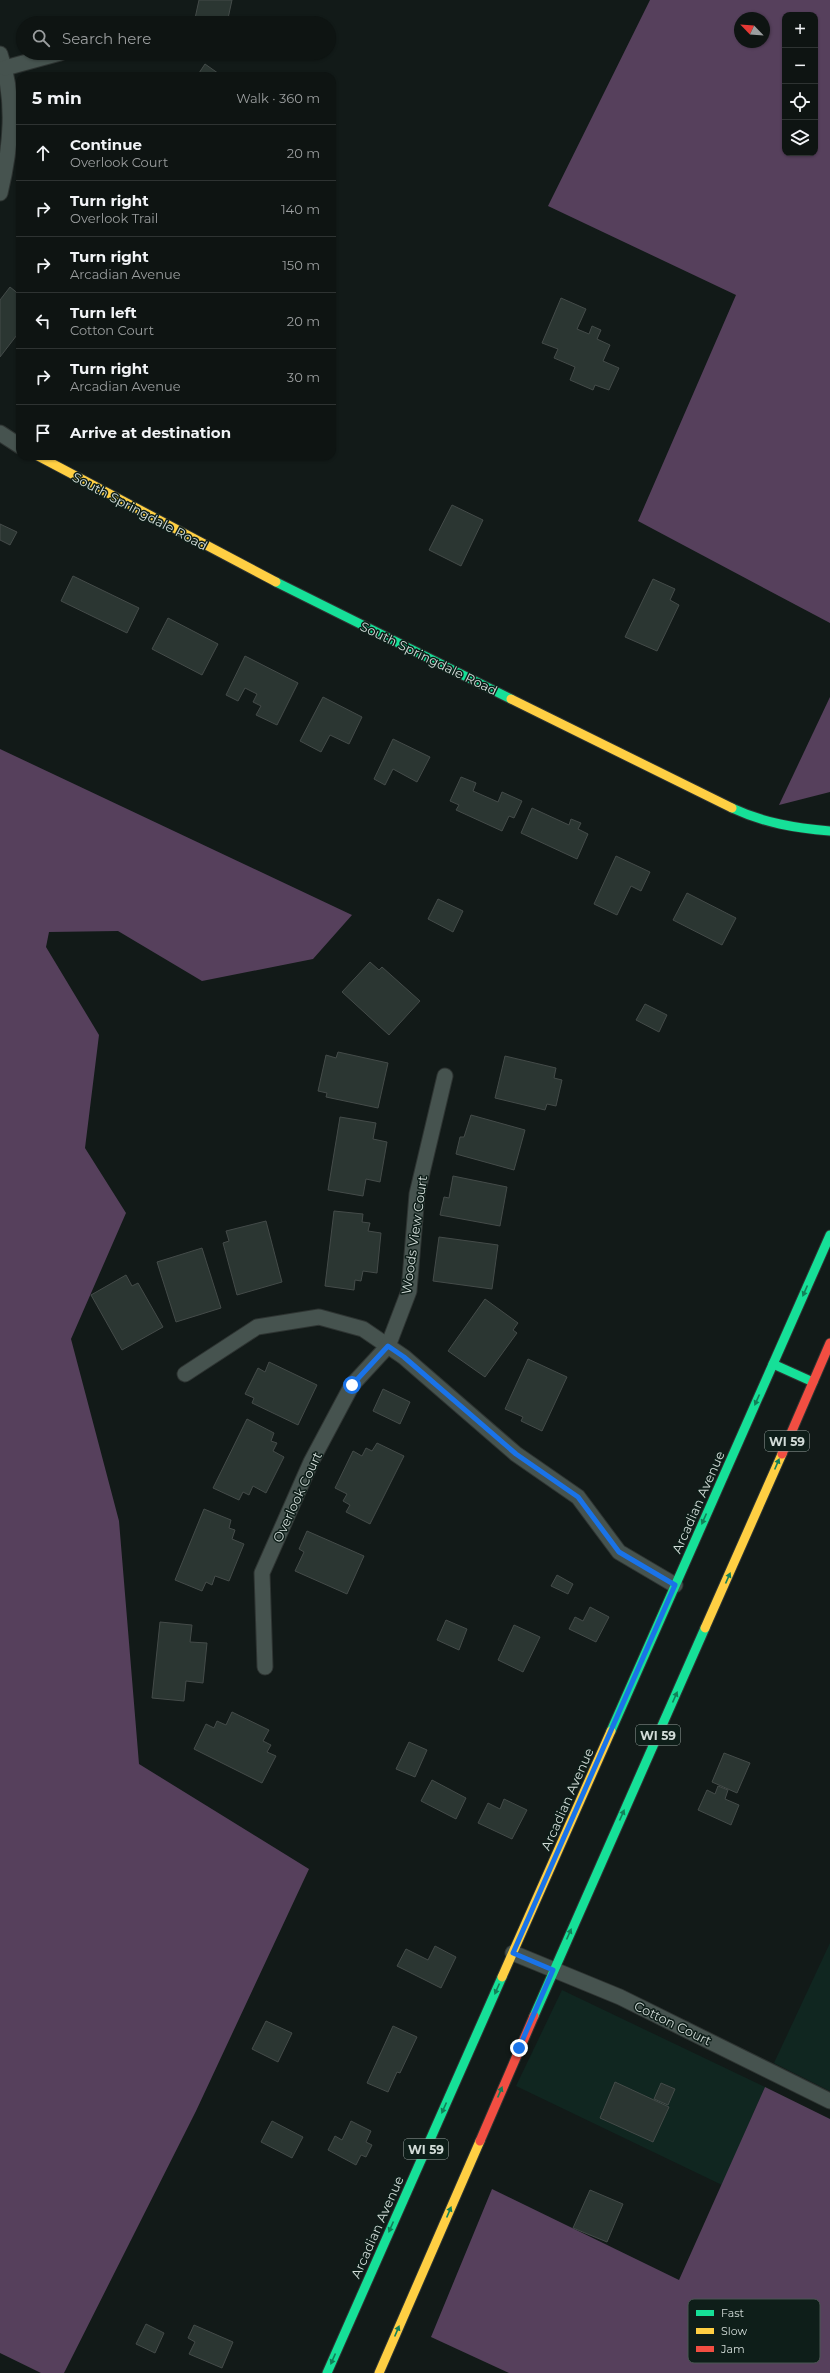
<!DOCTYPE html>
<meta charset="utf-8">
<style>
:root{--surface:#0e1412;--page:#171d1b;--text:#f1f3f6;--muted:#9b9e9f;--line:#2e3332}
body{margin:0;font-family:Montserrat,sans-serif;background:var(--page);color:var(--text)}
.controls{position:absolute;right:12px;top:12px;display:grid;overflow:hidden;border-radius:8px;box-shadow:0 1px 3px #0004}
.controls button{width:36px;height:36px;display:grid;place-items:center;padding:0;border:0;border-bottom:1px solid var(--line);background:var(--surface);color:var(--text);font:20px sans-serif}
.compass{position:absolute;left:734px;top:12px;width:36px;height:36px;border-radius:50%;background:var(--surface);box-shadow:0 1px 3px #0004;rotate:295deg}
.stop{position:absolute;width:12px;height:12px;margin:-9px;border:3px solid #1a73e8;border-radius:50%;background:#fff}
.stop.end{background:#1a73e8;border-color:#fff;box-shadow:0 1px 4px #0008}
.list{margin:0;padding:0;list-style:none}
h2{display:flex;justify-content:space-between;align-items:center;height:52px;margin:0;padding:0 16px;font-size:17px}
h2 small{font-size:13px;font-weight:400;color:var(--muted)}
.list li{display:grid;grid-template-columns:26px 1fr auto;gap:12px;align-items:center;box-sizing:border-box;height:56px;padding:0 16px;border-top:1px solid var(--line)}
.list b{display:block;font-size:15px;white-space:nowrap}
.list p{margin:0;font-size:13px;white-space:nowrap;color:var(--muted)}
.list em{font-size:13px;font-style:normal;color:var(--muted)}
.icon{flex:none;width:22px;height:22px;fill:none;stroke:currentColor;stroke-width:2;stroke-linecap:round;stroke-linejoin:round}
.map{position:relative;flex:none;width:830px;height:2373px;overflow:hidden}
.search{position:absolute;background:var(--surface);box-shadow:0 1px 3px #0004;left:16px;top:16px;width:320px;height:44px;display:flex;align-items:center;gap:10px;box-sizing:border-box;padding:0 14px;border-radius:22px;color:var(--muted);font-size:15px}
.panel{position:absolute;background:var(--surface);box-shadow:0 1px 3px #0004;left:16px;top:72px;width:320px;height:388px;border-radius:12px}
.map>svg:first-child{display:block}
.built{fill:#102620}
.forest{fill:#56405c;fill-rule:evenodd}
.building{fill:#2b3632;stroke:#444b49}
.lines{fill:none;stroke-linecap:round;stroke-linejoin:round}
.street-casing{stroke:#2e3432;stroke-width:17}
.fast-casing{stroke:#2e3432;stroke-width:11}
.slow-casing{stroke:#2e3432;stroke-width:11}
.jam-casing{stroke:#2e3432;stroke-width:11}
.street{stroke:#46534f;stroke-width:15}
.fast{stroke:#16e098;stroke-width:9}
.slow{stroke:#ffcf43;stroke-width:9}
.jam{stroke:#f24e42;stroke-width:9}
.oneway{fill:#127f58}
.route{stroke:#1a73e8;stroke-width:5}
.labels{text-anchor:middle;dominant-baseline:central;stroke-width:3;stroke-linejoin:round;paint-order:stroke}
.shield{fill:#0e1e19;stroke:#97a39f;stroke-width:1}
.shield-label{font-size:12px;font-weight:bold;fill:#d2dcd8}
.street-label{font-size:13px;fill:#d2dcd8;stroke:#0e1e19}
.key{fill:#0e1e19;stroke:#495752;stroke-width:1}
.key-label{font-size:11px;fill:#d2dcd8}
</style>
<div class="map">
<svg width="830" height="2373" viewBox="0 0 830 2373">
<rect width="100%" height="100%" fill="#121a18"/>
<g class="built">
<polygon points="830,1943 830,2091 774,2063"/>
<polygon points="562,1990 765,2087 722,2185 516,2086"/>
</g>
<g class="forest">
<path d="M650 0H830V623L638 521 736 295 548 206ZM785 15H815V153H785ZM740 18H764V42H740Z"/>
<polygon points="830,697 830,792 779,805"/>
<polygon points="0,749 352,915 313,959 202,981 118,931 49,932 46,947 99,1035 85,1148 126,1213 71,1339 119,1521 139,1764 309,1869 196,2111 64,2373 41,2373 0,2353"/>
<polygon points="765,2087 830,2119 830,2373 509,2373 431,2337 492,2189 679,2280"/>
</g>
<g class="building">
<polygon points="199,0 232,0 227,23 194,23"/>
<polygon points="205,64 222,76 197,76"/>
<polygon points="10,287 20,295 20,331 0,357 0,300"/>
<polygon points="561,298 586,309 577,329 589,334 592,326 601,330 597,339 610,345 603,361 619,368 609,390 595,385 593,390 570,380 575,367 554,358 558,349 542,343"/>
<polygon points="452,505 483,520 461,566 429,550"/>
<polygon points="0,524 17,532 10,545 0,540"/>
<polygon points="73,576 139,608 127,633 61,601"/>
<polygon points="653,579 675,589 670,600 679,605 657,651 625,637"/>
<polygon points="168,618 218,644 202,675 152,649"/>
<polygon points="245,656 298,683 277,725 256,715 261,706 253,702 257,694 245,688 238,701 226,695"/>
<polygon points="323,697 362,717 349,744 330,735 321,752 300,741"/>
<polygon points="393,739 430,757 417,782 393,769 385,785 374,779"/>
<polygon points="461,777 476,783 473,791 498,802 502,792 522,801 514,818 509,816 502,831 456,810 459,805 450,801"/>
<polygon points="532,808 569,825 571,819 581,823 578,829 588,834 577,859 521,833"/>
<polygon points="616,856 650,872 641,891 631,886 617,915 594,904"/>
<polygon points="687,893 736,918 722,945 673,920"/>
<polygon points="438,899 463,911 453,932 428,919"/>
<polygon points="370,962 379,970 382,967 420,1001 389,1035 342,992"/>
<polygon points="645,1004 667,1015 659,1032 636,1020"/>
<polygon points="338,1052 388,1063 378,1108 326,1097 327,1093 318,1091 326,1055 336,1058"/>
<polygon points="505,1056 556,1068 554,1078 562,1080 556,1106 547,1104 545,1110 495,1098"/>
<polygon points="471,1115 525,1130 514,1170 456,1154 460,1137 464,1137"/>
<polygon points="340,1117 376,1123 373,1139 387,1142 380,1182 366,1179 363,1196 328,1190"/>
<polygon points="453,1176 507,1187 500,1226 440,1215 444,1197 449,1198"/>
<polygon points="334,1211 363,1214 362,1222 370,1223 368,1231 381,1233 377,1273 363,1271 361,1281 355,1280 354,1290 325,1286"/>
<polygon points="266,1221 282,1282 237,1295 223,1243 229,1241 226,1231"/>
<polygon points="439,1237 498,1245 492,1289 433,1281"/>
<polygon points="202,1248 221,1308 176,1322 157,1262"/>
<polygon points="126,1275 132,1286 138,1283 163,1327 122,1350 91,1295"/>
<polygon points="485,1299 518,1323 513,1330 517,1333 485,1377 448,1351"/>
<polygon points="528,1359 567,1377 542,1431 521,1421 523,1417 505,1409"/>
<polygon points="269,1362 317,1385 298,1425 252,1403 254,1398 245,1394 258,1368 265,1372"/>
<polygon points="383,1389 410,1402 400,1424 373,1411"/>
<polygon points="247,1419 274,1433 271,1441 277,1443 273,1451 284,1457 266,1493 253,1486 249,1495 243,1492 239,1500 213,1488"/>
<polygon points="377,1443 404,1456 370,1524 346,1512 350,1505 343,1501 347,1494 335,1488 353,1451 362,1456 366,1448 372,1451"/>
<polygon points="204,1509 231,1520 229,1528 235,1530 232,1539 244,1544 229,1581 215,1576 212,1585 206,1582 202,1591 175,1580"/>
<polygon points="307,1531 364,1556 347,1594 295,1571 304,1552 299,1549"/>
<polygon points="557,1575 573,1584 568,1594 551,1586"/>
<polygon points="590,1607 609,1617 596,1642 569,1629 575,1617 583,1621"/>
<polygon points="446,1620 467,1629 459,1650 437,1640"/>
<polygon points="160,1622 192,1625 190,1642 207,1643 203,1683 186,1681 184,1701 152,1698"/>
<polygon points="514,1625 540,1637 523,1672 498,1660"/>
<polygon points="232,1712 269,1730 263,1741 271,1745 267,1752 276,1756 262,1783 194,1749 206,1724 214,1728 217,1721 226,1725"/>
<polygon points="409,1742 427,1750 415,1777 396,1769"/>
<polygon points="724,1753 750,1763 737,1793 712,1782"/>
<polygon points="432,1780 466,1798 456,1819 421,1801"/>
<polygon points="718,1786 728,1790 725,1799 739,1805 731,1825 698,1810 707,1790 715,1794"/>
<polygon points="504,1799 527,1810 512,1839 478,1823 488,1803 500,1809"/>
<polygon points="435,1946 456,1957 441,1988 397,1966 406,1949 428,1960"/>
<polygon points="266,2021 292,2033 278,2062 252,2049"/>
<polygon points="393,2026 417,2037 400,2073 397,2072 388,2092 367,2083"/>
<polygon points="615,2082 669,2107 653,2142 600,2118"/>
<polygon points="661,2083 675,2089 668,2105 654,2099"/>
<polygon points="272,2121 303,2137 292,2158 261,2142"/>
<polygon points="351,2121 371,2131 366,2142 372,2145 366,2157 361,2155 356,2165 328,2150 335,2136 342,2140"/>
<polygon points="590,2190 623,2204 607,2242 573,2228"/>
<polygon points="146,2324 164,2333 155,2353 136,2344"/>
<polygon points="194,2325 233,2342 222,2368 189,2354 195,2342 188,2338"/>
</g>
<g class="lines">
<g class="street-casing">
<g id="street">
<path d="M0 54C16 100 11 147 0 193"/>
<polyline points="5,68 60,53"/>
<polyline points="0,433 20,446"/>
<polyline points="185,1374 257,1327 319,1317 363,1329 404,1357 516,1454 578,1497 619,1552 675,1585"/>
<polyline points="265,1667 262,1573 311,1462 352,1385 388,1346 409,1291 417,1194 445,1076"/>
<polyline points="513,1953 620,1997 830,2101"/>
</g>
</g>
<g class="fast-casing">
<g id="fast">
<polyline points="276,582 511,699"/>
<path d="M732 808C764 823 795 828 830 831"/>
<polyline points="773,1364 813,1382"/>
<polyline points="611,1731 830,1235"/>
<polyline points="534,2016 705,1628"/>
<polyline points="327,2373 502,1977"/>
</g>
</g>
<g class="slow-casing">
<g id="slow">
<polyline points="38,456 276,582"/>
<polyline points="511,699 732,808"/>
<polyline points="705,1628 782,1454"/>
<polyline points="502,1977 611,1731"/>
<polyline points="379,2373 480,2141"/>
</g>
</g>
<g class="jam-casing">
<g id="jam">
<polyline points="782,1454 830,1343"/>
<polyline points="480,2141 534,2016"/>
</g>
</g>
<use href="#street" class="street"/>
<use href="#fast" class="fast"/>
<use href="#slow" class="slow"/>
<use href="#jam" class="jam"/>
</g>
<defs><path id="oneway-solid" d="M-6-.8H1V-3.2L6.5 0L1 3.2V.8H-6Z"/></defs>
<g class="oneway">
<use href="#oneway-solid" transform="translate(805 1291) rotate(114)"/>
<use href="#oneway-solid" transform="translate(757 1400) rotate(114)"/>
<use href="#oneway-solid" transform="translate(777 1464) rotate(-67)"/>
<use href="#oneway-solid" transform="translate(704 1519) rotate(114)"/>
<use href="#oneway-solid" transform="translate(728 1578) rotate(-66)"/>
<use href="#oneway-solid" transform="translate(675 1697) rotate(-66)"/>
<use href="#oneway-solid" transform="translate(622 1815) rotate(-66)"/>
<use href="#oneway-solid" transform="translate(569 1934) rotate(-66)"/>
<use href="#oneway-solid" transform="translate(497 1989) rotate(114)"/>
<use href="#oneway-solid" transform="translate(500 2092) rotate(-67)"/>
<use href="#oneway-solid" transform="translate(444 2108) rotate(114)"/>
<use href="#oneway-solid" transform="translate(449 2212) rotate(-67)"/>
<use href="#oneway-solid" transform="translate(391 2227) rotate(114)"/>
<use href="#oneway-solid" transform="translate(397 2331) rotate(-67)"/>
<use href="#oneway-solid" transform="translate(333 2359) rotate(114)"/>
</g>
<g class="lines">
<polyline class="route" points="352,1385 388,1346 404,1357 516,1454 578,1497 619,1552 675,1585 513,1953 553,1970 519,2048"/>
</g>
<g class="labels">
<g class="shield">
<rect x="765" y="1431" width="44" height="20" rx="3"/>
<rect x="636" y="1725" width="44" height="20" rx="3"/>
<rect x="404" y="2139" width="44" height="20" rx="3"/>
</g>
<g class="shield-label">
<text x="787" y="1441">WI 59</text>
<text x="658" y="1735">WI 59</text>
<text x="426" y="2149">WI 59</text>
</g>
<g class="street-label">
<text transform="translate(140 511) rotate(28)">South Springdale Road</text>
<text transform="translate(429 658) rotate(26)">South Springdale Road</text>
<text transform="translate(414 1235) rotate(-82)">Woods View Court</text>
<text transform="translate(297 1497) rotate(-65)">Overlook Court</text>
<text transform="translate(698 1502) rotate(-66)">Arcadian Avenue</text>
<text transform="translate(567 1799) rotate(-66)">Arcadian Avenue</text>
<text transform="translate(673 2023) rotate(26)">Cotton Court</text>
<text transform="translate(377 2227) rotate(-66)">Arcadian Avenue</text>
</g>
</g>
<rect x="688" y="2299" width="132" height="64" rx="6" class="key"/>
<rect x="696" y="2310" width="18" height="6" fill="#16e098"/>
<rect x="696" y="2328" width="18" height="6" fill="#ffcf43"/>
<rect x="696" y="2346" width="18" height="6" fill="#f24e42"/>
<g class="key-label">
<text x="721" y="2317">Fast</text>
<text x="721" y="2335">Slow</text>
<text x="721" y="2353">Jam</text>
</g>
</svg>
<div class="controls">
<button>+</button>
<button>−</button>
<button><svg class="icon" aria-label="locate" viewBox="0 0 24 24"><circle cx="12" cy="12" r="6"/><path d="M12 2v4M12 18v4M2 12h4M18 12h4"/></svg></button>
<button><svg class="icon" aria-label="layers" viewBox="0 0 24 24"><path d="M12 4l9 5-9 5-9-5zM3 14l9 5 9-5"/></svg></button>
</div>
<svg class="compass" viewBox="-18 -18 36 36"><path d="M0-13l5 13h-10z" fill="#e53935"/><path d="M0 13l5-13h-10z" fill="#9b9e9f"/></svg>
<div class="stop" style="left:352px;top:1385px"></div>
<div class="stop end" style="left:519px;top:2048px"></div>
<div class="search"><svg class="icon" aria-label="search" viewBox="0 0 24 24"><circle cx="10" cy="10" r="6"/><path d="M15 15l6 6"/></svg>Search here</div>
<section class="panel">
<h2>5 min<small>Walk · 360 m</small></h2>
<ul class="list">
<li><svg class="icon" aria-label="ahead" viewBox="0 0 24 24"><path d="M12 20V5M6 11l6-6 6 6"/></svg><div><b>Continue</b><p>Overlook Court</p></div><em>20 m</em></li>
<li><svg class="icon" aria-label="right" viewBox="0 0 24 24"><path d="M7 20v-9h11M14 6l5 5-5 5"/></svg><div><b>Turn right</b><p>Overlook Trail</p></div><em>140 m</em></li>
<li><svg class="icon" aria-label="right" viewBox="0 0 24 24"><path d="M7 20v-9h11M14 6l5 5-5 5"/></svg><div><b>Turn right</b><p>Arcadian Avenue</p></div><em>150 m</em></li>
<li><svg class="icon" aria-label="left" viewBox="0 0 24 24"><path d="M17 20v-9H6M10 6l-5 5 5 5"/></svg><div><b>Turn left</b><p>Cotton Court</p></div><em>20 m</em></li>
<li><svg class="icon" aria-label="right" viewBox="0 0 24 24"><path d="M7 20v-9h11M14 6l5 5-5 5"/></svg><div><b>Turn right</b><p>Arcadian Avenue</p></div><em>30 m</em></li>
<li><svg class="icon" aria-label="arrive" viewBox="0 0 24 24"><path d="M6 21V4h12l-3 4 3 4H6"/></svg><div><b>Arrive at destination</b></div></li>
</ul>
</section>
</div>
